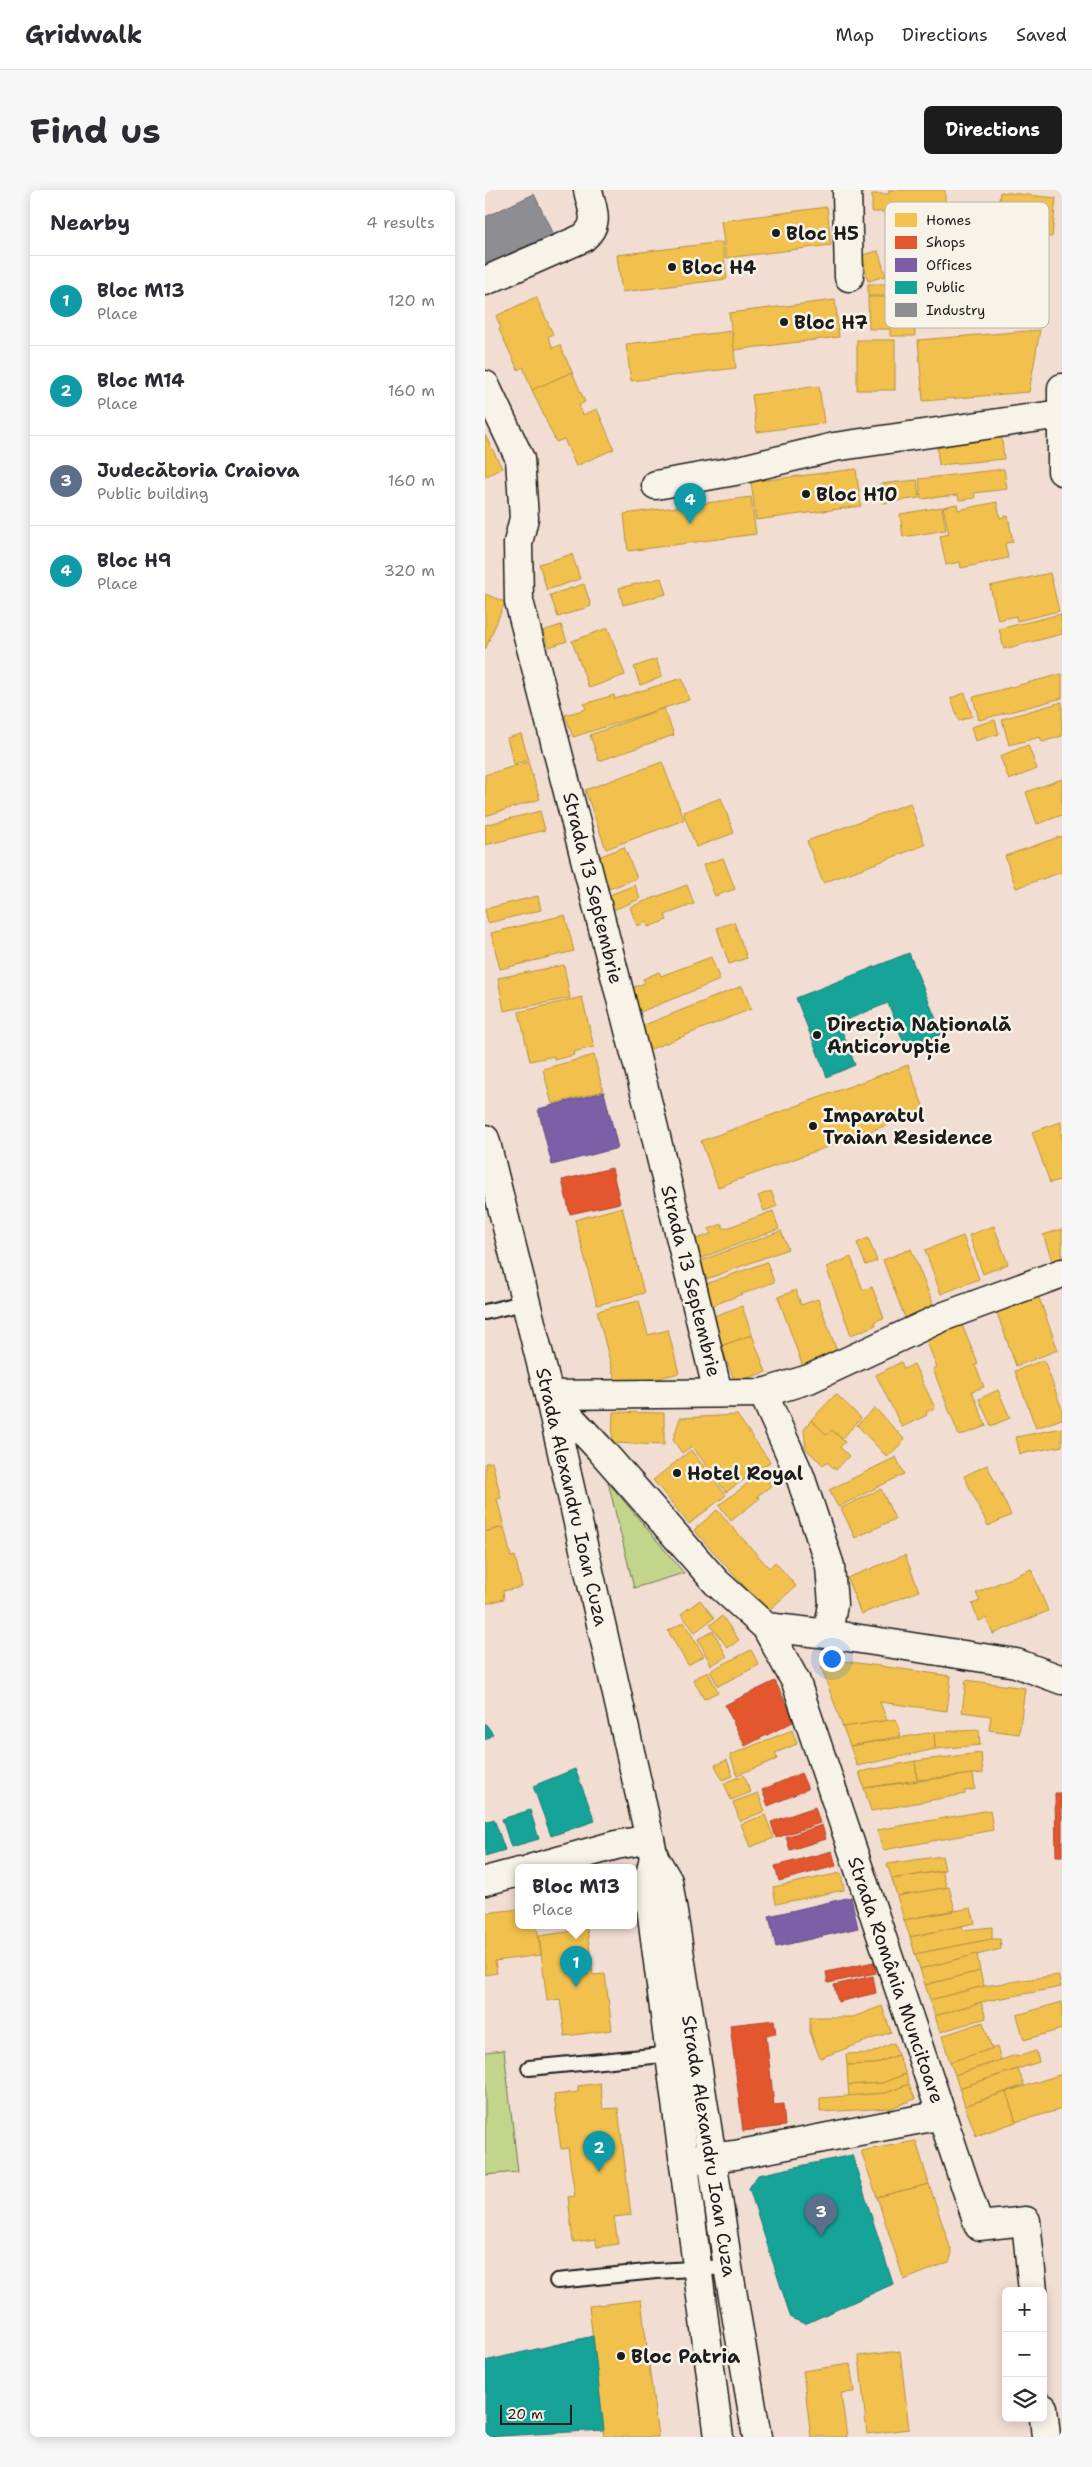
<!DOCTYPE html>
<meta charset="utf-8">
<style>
:root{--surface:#fff;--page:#f7f7f7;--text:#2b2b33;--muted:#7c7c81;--line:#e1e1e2;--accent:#1c1c1c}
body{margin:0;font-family:"Shantell Sans",sans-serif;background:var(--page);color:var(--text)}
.controls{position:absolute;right:15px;bottom:15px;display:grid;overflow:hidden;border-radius:8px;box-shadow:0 2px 12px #0003}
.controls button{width:45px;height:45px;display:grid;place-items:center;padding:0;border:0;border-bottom:1px solid var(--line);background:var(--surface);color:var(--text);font:25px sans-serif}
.scale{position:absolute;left:15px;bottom:12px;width:72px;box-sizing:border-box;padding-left:5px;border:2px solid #1c1c1c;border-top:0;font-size:14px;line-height:18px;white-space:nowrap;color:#1c1c1c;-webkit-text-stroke:4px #f7f3e8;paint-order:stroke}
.you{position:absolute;left:346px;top:1468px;width:18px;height:18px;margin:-12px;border:4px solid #fff;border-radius:50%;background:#1a73e8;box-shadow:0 0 0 8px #1a73e833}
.badge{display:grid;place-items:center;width:32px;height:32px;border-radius:50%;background:var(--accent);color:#fff;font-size:16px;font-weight:700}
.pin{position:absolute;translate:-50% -41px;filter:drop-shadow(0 1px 2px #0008)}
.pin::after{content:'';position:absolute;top:26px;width:18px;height:15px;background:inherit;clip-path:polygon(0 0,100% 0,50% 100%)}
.popup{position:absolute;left:30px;top:1674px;width:122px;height:65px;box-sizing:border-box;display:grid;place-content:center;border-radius:8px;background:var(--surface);filter:drop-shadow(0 1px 4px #0005);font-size:16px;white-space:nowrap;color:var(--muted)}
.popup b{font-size:19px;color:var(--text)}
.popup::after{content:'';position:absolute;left:50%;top:100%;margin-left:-10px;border:10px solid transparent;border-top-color:var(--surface)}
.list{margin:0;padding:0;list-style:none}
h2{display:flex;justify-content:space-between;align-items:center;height:65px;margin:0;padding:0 20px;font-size:21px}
h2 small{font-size:16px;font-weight:400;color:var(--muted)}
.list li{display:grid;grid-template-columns:32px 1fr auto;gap:15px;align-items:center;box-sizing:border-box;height:90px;padding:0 20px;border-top:1px solid var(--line)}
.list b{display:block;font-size:19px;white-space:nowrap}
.list p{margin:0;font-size:16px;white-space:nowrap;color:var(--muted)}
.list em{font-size:16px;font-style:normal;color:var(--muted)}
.icon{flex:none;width:28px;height:28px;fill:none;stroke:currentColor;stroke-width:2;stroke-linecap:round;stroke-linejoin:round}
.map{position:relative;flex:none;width:577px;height:2247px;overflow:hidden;border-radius:8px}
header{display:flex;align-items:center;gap:30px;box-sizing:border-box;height:70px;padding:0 25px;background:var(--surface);border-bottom:1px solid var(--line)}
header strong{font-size:24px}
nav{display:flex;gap:28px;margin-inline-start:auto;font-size:18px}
.intro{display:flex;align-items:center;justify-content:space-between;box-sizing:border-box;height:120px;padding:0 30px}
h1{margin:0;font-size:35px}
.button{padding:12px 22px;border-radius:8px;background:var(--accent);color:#fff;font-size:18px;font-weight:700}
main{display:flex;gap:30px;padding:0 30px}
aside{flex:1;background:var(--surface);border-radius:8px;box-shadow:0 2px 12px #0003}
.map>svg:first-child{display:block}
.green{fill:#c2d58a;stroke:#6f7853}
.homes{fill:#f2c14e;stroke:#b2903f}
.shops{fill:#e4572e;stroke:#a84529}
.offices{fill:#7b5ea7;stroke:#5e4a7d}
.public{fill:#17a398;stroke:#187a73}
.industry{fill:#8d8d92;stroke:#6b6b6f}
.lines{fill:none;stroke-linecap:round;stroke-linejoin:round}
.service-casing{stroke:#1c1c1c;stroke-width:18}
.minor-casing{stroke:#1c1c1c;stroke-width:31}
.tertiary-casing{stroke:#1c1c1c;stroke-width:31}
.secondary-casing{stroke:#1c1c1c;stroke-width:31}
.service{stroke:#f7f3e8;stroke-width:14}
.minor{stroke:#f7f3e8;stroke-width:28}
.tertiary{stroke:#f7f3e8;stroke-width:28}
.secondary{stroke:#f7f3e8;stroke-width:28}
.poi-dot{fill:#1c1c1c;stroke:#f7f3e8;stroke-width:2}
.labels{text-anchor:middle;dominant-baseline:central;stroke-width:5;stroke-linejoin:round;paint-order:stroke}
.poi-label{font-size:19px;font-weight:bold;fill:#1c1c1c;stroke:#f7f3e8;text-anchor:start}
.street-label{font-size:19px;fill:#1c1c1c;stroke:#f7f3e8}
.key{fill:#f7f3e8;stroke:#b5b2ab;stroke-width:1}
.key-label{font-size:14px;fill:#1c1c1c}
</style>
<header>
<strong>Gridwalk</strong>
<nav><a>Map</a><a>Directions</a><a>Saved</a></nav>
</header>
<div class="intro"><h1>Find us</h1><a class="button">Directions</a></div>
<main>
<aside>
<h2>Nearby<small>4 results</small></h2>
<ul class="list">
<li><span class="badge" style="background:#0f9aa8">1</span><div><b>Bloc M13</b><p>Place</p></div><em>120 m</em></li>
<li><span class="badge" style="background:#0f9aa8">2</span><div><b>Bloc M14</b><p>Place</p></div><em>160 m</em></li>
<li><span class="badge" style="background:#5c6f8a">3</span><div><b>Judecătoria Craiova</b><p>Public building</p></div><em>160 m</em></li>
<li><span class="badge" style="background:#0f9aa8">4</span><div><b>Bloc H9</b><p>Place</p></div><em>320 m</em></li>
</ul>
</aside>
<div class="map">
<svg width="577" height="2247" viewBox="0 0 577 2247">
<rect width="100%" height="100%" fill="#f2ddd2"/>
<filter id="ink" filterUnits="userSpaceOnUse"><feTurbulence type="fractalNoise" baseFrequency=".02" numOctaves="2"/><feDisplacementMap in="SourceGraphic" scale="10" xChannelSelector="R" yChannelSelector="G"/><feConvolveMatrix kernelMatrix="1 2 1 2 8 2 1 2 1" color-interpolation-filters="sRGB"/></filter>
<g filter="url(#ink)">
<g class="green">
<polygon points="123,1292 199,1383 149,1398"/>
<polygon points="19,1860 33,1982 0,1985 0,1862"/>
</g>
<g class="homes">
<polygon points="404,0 460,0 460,27 404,27 404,22 387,22 387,4 404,4"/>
<polygon points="515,2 571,8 567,47 511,41"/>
<polygon points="342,17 346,55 241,68 236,31"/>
<polygon points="237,52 242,89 137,102 132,65"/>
<polygon points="543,58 545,89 488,92 486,60"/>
<polygon points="393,61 401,86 383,91 377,65"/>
<rect x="383" y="94" width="20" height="12"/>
<polygon points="547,97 548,124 487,126 486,99"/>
<polygon points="51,107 68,144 63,147 68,158 75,155 87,182 47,200 38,177 33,180 14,139 16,138 11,126"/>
<polygon points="383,107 429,107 430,146 405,146 405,139 384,139"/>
<polygon points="350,110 354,147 249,160 244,123"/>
<polygon points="555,140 544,202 438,211 433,150"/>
<polygon points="247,141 251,178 146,191 141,154"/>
<rect x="372" y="150" width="38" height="50"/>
<polygon points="87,182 100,212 94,215 98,225 112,219 129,259 91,276 79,249 71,252 47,200"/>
<polygon points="334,196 339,233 272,242 267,205"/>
<polygon points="516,240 519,269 454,275 452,258 463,256 462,245"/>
<polygon points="0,245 17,278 0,287"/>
<polygon points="371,279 376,316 271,330 266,292"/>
<polygon points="519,279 522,299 489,303 490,308 474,310 473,305 436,309 434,289"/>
<polygon points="432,290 434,308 397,313 395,294"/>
<polygon points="266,307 271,344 143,361 139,324"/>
<polygon points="512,312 515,328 523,326 528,352 520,353 523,368 476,378 475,372 461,375 455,346 464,344 458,317 472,314 473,320"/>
<polygon points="457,317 461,340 418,347 415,324"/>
<polygon points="87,364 95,389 62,400 54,374"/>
<polygon points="565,383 574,421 532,431 531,426 513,430 505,396"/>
<polygon points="176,388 181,404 138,415 134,398"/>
<polygon points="99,394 106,416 73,427 65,405"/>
<polygon points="0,404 20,412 0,460"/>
<polygon points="576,424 577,444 519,459 514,439"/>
<polygon points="76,435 82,451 64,457 58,441"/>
<polygon points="123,438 140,485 104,498 87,451"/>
<polygon points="171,469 177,487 155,495 149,477"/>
<polygon points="577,484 577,508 494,530 488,507"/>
<polygon points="197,488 204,510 88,547 80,525 101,519 99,514 129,505 130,509"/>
<polygon points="480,503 487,526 474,531 466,508"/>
<polygon points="577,512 577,546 557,552 555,547 524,555 517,529"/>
<polygon points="179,518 189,545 114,571 105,545"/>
<polygon points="510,530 514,544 490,551 486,537"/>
<polygon points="36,544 44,570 29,574 22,548"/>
<polygon points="543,555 552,579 524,590 515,566"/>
<polygon points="43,572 55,609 0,626 0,585"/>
<polygon points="177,572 199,630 121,659 100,600"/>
<polygon points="577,589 577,625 552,634 541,602"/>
<polygon points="236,608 249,643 211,657 198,622"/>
<polygon points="425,613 440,655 338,693 322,651"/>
<polygon points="55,621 60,640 0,655 0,635"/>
<polygon points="577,646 577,682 531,698 520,666"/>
<polygon points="139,657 152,688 124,699 111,668"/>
<polygon points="238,668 250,699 230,706 218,675"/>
<polygon points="150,695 155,709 128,720 122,706"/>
<polygon points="202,695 209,714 180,725 182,730 163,737 162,732 152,736 145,717"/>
<polygon points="53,706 56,720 3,733 0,719"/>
<polygon points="80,725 89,761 15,779 6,743"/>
<polygon points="249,732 262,768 244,774 232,738"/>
<polygon points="226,767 235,790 150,824 141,800 160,793 158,789 174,782 176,786"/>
<polygon points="79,775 85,808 19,821 13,788"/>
<polygon points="257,796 266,819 161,861 152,838"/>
<polygon points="97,807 109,857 88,862 89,865 69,870 69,866 45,871 34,822"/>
<polygon points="109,865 118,901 67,914 58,879"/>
<polygon points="423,875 440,921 233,997 216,951"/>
<polygon points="576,932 577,989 565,993 547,942"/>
<polygon points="286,1001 292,1016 279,1021 273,1006"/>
<polygon points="137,1017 159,1103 112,1115 90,1030"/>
<polygon points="288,1021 294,1039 213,1069 206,1051 226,1044 224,1039 237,1034 239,1039"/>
<polygon points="509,1036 523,1074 498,1084 484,1045"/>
<polygon points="577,1039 577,1070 568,1073 558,1045"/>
<polygon points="296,1041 303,1059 219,1090 212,1072"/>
<polygon points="478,1046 494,1089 456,1104 440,1060"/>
<polygon points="383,1048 392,1071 381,1075 372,1053"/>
<polygon points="426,1059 449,1116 420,1128 398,1070"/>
<polygon points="366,1067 378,1100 387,1097 399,1128 390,1131 391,1135 366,1145 341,1077"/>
<polygon points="282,1072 289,1092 226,1116 218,1095"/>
<polygon points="311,1100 316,1115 333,1109 353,1164 318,1177 293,1107"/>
<polygon points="553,1105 573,1160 531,1176 511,1120"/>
<polygon points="154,1111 163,1145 183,1140 194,1183 132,1199 112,1121"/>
<polygon points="257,1116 267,1145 236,1156 226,1127"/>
<polygon points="477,1135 493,1174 490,1175 499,1197 487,1201 501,1236 474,1246 448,1179 452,1177 441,1150"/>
<polygon points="267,1145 281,1182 250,1192 236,1156"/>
<polygon points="559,1170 577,1219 577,1229 551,1238 530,1181"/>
<polygon points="416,1172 419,1179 429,1174 450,1218 441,1222 442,1225 417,1237 391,1185"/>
<polygon points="513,1200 525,1228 506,1236 494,1209"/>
<polygon points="351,1204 376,1228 357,1249 347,1240 342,1245 326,1230"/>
<polygon points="390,1218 420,1250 402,1267 372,1235"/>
<polygon points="128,1222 179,1223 179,1255 127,1253"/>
<polygon points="252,1225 285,1272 241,1302 207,1256 197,1263 188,1250 195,1228"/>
<polygon points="326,1230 342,1245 347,1240 360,1252 355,1257 364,1266 351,1280 342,1272 338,1275 321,1259 319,1240"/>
<polygon points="577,1238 577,1256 535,1264 531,1247"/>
<polygon points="206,1260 241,1305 204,1334 168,1290"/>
<polygon points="411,1267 419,1284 353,1317 344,1300"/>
<polygon points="7,1272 16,1308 12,1309 19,1337 0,1342 0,1273"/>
<polygon points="502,1275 526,1325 503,1336 479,1286"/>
<polygon points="282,1279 288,1287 283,1292 286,1296 272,1306 275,1308 246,1331 234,1315"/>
<polygon points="396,1299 410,1329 370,1348 356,1318"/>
<polygon points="232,1320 284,1378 290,1372 311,1396 282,1422 209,1340"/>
<polygon points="19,1337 26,1367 30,1366 37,1397 18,1401 19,1409 0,1414 0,1342"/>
<polygon points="420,1365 434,1401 376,1424 362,1388"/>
<polygon points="546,1379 563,1421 508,1444 501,1428 494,1431 487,1414 495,1411 491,1403"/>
<polygon points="215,1410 229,1428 210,1442 196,1424"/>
<polygon points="237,1426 254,1450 243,1458 225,1435"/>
<polygon points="199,1432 219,1466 203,1475 183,1441"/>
<polygon points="228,1441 242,1467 226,1475 213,1449"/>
<polygon points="266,1460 274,1475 233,1496 225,1481"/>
<polygon points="344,1469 466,1486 462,1521 395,1512 402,1531 358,1537 336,1477"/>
<polygon points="223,1482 233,1502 219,1509 208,1489"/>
<polygon points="481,1490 540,1498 534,1544 504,1540 506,1526 477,1522"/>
<polygon points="411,1529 416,1546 365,1556 358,1537"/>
<polygon points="307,1540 312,1554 290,1563 292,1569 252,1585 245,1565"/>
<polygon points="494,1540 495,1555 450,1559 449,1542"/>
<polygon points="449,1542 450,1559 372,1576 365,1556"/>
<polygon points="496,1563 498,1583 432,1590 430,1571"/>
<polygon points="242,1570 248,1586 237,1590 230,1575"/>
<polygon points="430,1571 432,1590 379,1598 374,1582"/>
<polygon points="488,1584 490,1599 480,1601 480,1604 386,1621 379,1598"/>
<polygon points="259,1585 266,1602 246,1610 239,1593"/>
<polygon points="273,1603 280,1621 255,1631 248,1612"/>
<polygon points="505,1620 508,1640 398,1660 392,1640"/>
<polygon points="280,1625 289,1648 265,1657 256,1634"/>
<polygon points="457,1666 460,1680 407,1689 402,1674"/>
<polygon points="457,1681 462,1698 412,1706 407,1689"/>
<polygon points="356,1683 359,1700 291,1714 288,1697"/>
<polygon points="464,1697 470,1720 419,1730 412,1706"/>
<polygon points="486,1718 490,1733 425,1747 419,1730"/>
<polygon points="34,1719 34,1736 52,1736 56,1765 10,1771 12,1783 0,1785 0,1723"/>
<polygon points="477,1736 478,1740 507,1737 507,1749 430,1764 425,1747"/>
<polygon points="102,1739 108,1785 120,1784 127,1840 80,1846 75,1809 62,1811 54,1746"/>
<polygon points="507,1749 515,1749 516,1759 435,1779 430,1764"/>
<polygon points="492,1764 495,1781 440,1795 435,1779"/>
<polygon points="495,1781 499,1796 445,1810 440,1795"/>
<polygon points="573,1785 576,1797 496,1812 450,1826 445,1810 499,1796"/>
<polygon points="496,1812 501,1828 455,1842 450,1826"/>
<polygon points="577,1812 577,1839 539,1850 532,1825"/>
<polygon points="397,1816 406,1842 335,1868 325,1842 325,1827 368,1827"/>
<polygon points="498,1832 507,1859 465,1872 457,1846"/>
<polygon points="409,1853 413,1865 390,1874 362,1875 361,1864 386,1863"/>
<polygon points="512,1857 516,1870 470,1885 465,1872"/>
<polygon points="551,1861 554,1872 474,1898 470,1885 531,1865 531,1867"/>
<polygon points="413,1865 421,1884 397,1893 363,1895 362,1875 390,1874"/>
<polygon points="533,1879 539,1895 480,1916 474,1898"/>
<polygon points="421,1884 424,1894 401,1903 364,1906 363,1895 397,1893"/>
<polygon points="577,1884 577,1919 531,1932 521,1902"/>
<polygon points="115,1893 118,1919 133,1918 146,2025 129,2027 133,2054 112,2057 111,2049 88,2052 83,2007 90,2006 84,1965 83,1958 76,1959 69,1905 93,1902 93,1896"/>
<polygon points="424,1894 430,1909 406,1918 335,1922 335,1908 401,1903"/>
<polygon points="521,1902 531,1932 491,1946 480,1916"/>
<polygon points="431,1951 444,1994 392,2007 376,1961"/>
<polygon points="444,1994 467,2063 464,2072 419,2090 392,2007"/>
<polygon points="156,2110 173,2247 119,2247 104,2116"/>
<polygon points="415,2161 424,2239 382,2244 374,2166"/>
<polygon points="365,2174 369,2202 356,2203 362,2247 326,2247 318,2181"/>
</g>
<g class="shops">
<polygon points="127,978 135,1013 85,1024 77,990"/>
<polygon points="290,1491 310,1531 260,1556 240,1515"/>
<polygon points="316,1583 323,1599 283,1616 277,1600"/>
<polygon points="570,1603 577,1603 577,1666 571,1666"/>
<polygon points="330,1617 335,1633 291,1648 286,1632"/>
<polygon points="337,1635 341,1649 305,1660 301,1647"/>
<polygon points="347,1661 351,1676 294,1691 290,1676"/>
<polygon points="389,1772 391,1783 343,1793 341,1782"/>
<polygon points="388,1786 391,1803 353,1812 349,1795"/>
<polygon points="289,1830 291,1844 281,1845 289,1915 298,1914 300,1936 258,1941 245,1835"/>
</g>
<g class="offices">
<polygon points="119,902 133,958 67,975 53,919"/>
<polygon points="366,1707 373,1738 291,1757 284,1726"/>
</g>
<g class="public">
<polygon points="424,763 457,844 421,858 403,813 354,833 370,875 342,887 311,808"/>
<polygon points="0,1533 8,1544 0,1550"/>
<polygon points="90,1579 110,1631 66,1646 48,1596"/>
<polygon points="45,1620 54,1649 26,1657 17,1629"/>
<polygon points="9,1629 20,1660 0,1666 0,1632"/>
<polygon points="367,1965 408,2094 320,2134 306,2128 264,1998 273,1985"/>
<polygon points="108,2146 119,2240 0,2247 0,2171"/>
</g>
<polygon class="industry" points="49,4 70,48 0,81 0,27"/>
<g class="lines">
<g class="service-casing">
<g id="service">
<polyline points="0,1122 42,1112"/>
<polyline points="44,1878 188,1864"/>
<polyline points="72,2091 171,2081 243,2077"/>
</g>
</g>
<g class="minor-casing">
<g id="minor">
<polyline points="362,0 364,87"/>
<path d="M0 91 98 48C116 33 107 20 103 0"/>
<polyline points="0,195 35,269 39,328 33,353 34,411 164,918 233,1203"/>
<polyline points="171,295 250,281 349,257 576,224"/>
<polyline points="278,1203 315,1286 345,1376 348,1414 343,1444"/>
<polyline points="64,1205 278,1203 324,1189 460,1126 577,1083"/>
<polyline points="281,1437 311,1492 494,2036 541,2031 548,2101"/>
<polyline points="48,1678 131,1655 165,1649"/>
<polyline points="0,1691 34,1682"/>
<polyline points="202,1970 250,1965 457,1925"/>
<polyline points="558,2218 561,2247"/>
</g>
</g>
<g class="tertiary-casing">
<g id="tertiary">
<polyline points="577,198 577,281"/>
<polyline points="64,1205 114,1258 231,1392 281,1437 343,1444 531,1473 577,1490"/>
</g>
</g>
<g class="secondary-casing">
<g id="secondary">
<polyline points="0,949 64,1205 169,1667 183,1691 227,1968 243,2077 272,2247"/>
<polyline points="169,1667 163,1694 234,2247"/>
</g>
</g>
<use href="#service" class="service"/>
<use href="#minor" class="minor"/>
<use href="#tertiary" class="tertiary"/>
<use href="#secondary" class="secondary"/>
</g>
</g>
<g class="poi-dot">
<circle cx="291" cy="43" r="5"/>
<circle cx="187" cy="77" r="5"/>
<circle cx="299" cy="132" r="5"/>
<circle cx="321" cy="304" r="5"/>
<circle cx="332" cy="845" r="5"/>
<circle cx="328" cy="936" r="5"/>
<circle cx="192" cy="1283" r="5"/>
<circle cx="136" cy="2166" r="5"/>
</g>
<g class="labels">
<g class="poi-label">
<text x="301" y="43">Bloc H5</text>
<text x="197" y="77">Bloc H4</text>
<text x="309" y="132">Bloc H7</text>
<text x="331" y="304">Bloc H10</text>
<text x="342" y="834">Direcția Națională<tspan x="342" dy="22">Anticorupție</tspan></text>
<text x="338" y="925">Imparatul<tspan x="338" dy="22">Traian Residence</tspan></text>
<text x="202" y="1283">Hotel Royal</text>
<text x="146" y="2166">Bloc Patria</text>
</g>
<g class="street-label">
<text transform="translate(108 698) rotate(76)">Strada 13 Septembrie</text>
<text transform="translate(206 1091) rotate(76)">Strada 13 Septembrie</text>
<text transform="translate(87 1307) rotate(77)">Strada Alexandru Ioan Cuza</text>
<text transform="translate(411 1790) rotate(71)">Strada România Muncitoare</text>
<text transform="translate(224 1956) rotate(81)">Strada Alexandru Ioan Cuza</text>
</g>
</g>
<rect x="400" y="12" width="164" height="126" rx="8" class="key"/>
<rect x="410" y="23" width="22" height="14" fill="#f2c14e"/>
<rect x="410" y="46" width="22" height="13" fill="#e4572e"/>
<rect x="410" y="68" width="22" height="14" fill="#7b5ea7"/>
<rect x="410" y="91" width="22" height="13" fill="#17a398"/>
<rect x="410" y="113" width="22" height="14" fill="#8d8d92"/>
<g class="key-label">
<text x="441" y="35">Homes</text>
<text x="441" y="57">Shops</text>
<text x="441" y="80">Offices</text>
<text x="441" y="102">Public</text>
<text x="441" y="125">Industry</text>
</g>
</svg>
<div class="controls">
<button>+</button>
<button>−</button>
<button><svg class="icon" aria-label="layers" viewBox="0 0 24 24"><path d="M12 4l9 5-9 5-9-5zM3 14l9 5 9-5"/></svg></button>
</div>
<div class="scale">20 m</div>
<div class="you"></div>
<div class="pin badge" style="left:91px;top:1797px;background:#0f9aa8">1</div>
<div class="popup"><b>Bloc M13</b>Place</div>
<div class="pin badge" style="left:114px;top:1982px;background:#0f9aa8">2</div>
<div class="pin badge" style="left:336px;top:2046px;background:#5c6f8a">3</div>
<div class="pin badge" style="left:205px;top:334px;background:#0f9aa8">4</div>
</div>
</main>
